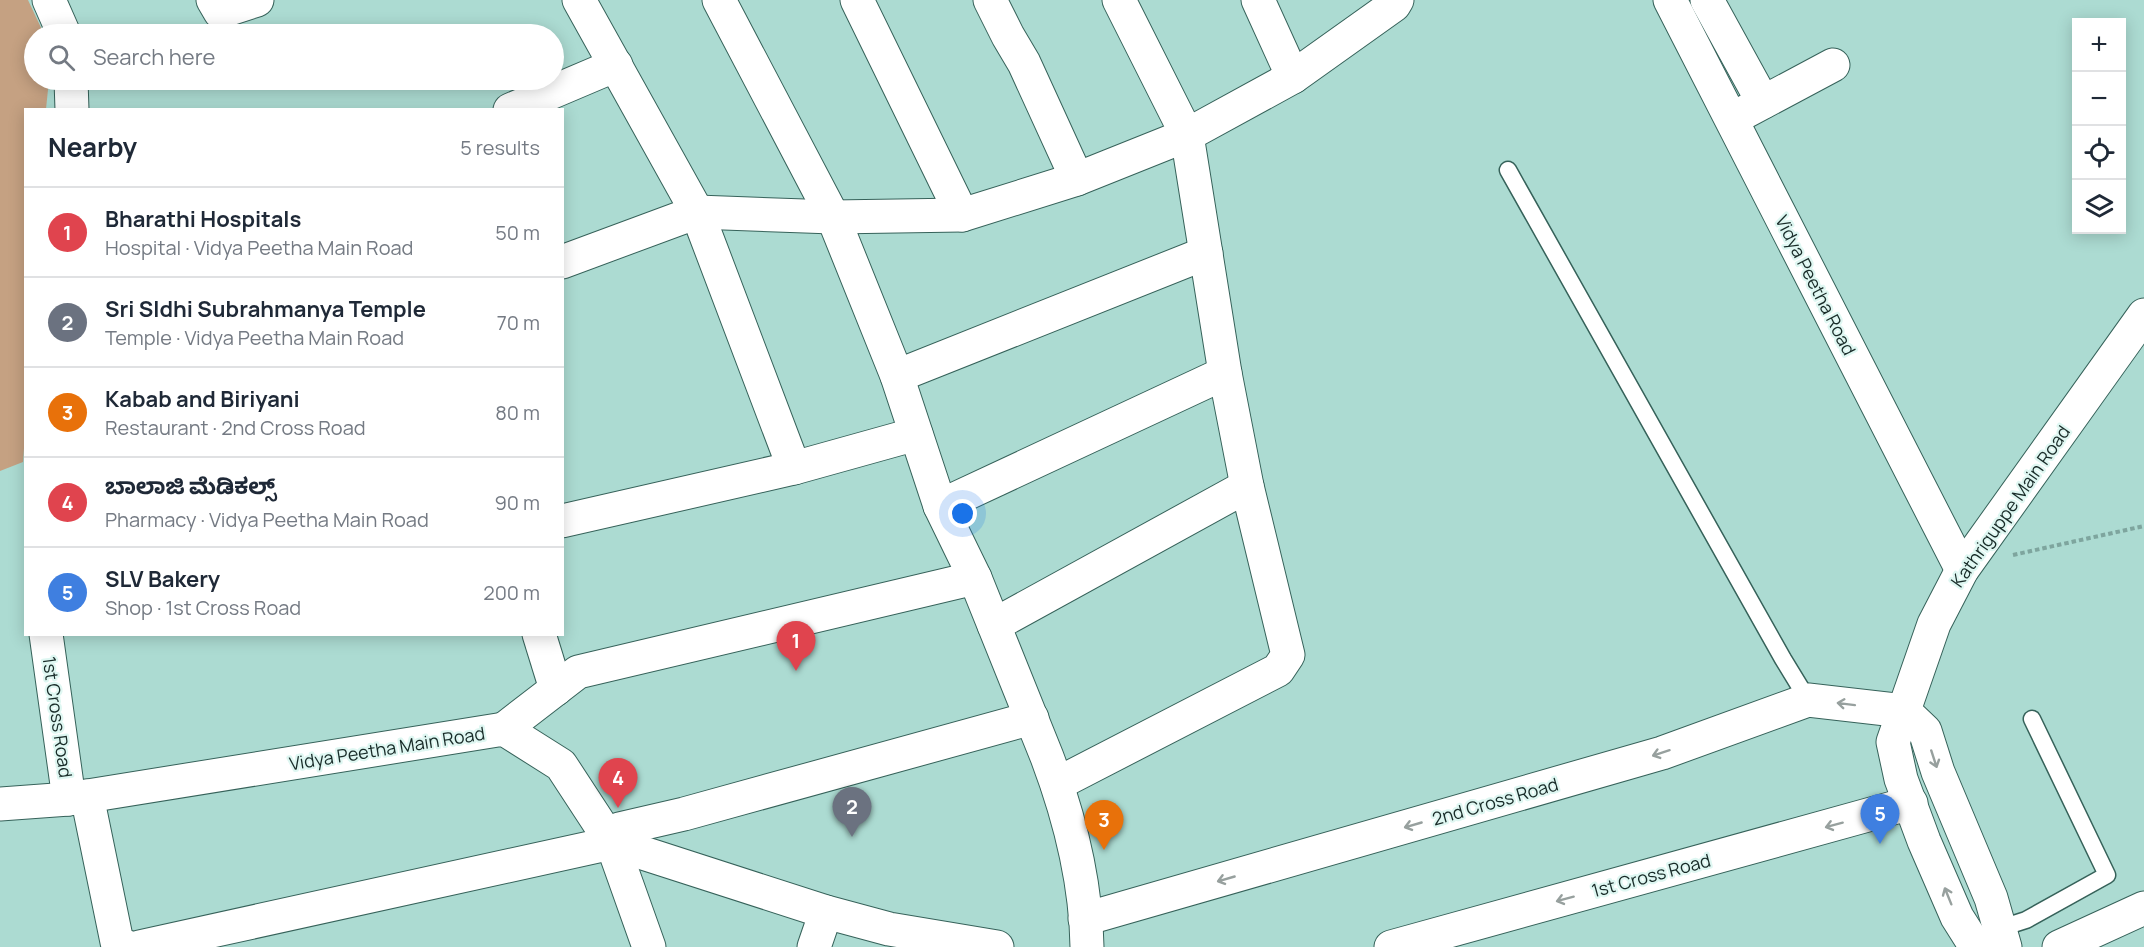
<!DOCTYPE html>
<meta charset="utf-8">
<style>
:root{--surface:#fff;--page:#f6f6f7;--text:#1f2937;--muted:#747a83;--line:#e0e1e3;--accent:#b52961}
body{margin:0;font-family:Manrope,"Noto Sans Kannada",sans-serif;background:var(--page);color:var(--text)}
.controls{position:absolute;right:18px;top:18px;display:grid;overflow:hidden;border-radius:0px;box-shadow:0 3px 15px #0003}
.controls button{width:54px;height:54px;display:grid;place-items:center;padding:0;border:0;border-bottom:2px solid var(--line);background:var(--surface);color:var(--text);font:30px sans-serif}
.you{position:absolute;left:963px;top:514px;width:21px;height:21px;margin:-15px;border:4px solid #fff;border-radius:50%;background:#1a73e8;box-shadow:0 0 0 9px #1a73e833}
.badge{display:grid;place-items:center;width:39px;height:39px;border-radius:50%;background:var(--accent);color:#fff;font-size:20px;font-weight:700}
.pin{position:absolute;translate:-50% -50px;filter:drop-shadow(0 2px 3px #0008)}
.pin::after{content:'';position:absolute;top:32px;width:21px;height:18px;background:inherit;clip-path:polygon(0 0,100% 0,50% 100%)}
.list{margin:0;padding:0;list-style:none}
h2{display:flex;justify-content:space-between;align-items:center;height:78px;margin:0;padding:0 24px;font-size:26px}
h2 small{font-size:20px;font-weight:400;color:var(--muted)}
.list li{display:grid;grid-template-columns:39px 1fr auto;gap:18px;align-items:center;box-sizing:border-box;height:90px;padding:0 24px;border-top:2px solid var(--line)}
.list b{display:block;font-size:22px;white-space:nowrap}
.list p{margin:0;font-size:20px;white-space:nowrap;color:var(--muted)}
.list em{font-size:20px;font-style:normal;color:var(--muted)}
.icon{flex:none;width:33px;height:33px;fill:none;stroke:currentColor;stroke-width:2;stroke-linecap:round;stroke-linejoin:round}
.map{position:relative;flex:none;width:2144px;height:947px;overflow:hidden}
.search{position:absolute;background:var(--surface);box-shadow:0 3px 15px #0003;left:24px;top:24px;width:540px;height:66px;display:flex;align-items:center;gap:15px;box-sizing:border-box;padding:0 21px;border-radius:33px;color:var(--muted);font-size:22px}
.panel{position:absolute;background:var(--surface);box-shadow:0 3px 15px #0003;left:24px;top:108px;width:540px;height:528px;border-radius:0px}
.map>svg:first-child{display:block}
.green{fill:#c5a182}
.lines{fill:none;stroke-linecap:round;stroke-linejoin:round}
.service-casing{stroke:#36625a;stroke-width:19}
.minor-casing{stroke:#36625a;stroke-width:35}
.tertiary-casing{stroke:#36625a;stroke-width:35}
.secondary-casing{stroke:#36625a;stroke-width:35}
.path{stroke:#7ea59e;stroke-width:4;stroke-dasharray:4.5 3;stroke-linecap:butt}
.service{stroke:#fff;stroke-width:16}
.minor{stroke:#fff;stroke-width:33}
.tertiary{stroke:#fff;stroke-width:33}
.secondary{stroke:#fff;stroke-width:33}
.oneway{stroke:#97a09e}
.labels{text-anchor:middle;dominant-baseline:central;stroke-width:4.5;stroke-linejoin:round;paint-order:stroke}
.street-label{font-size:18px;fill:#182b28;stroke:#dff7f2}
</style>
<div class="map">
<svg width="2144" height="947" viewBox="0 0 2144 947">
<rect width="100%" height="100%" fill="#acdbd2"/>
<polygon class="green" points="0,0 28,0 44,34 34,34 34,80 49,80 46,109 26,110 26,420 23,462 0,471"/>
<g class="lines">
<g class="service-casing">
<g id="service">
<polyline points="1508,170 1783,659 1808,700"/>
<polyline points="2001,928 2026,920 2107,875 2032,719"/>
</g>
</g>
<g class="minor-casing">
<g id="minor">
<polyline points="49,0 64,34"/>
<polyline points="213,0 220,12 257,0"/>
<polyline points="579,0 697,212 794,468"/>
<path d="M719 0 833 217 897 376 940 506 975 578 1047 757C1070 818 1086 883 1087 947"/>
<polyline points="857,0 962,215"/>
<polyline points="990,0 1008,36 1024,63 1077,179"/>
<polyline points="1258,0 1293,77"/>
<polyline points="1707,0 1763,102"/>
<polyline points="71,80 72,110"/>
<polyline points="510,110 616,65"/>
<polyline points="1743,113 1833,65"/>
<polyline points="562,262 697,212 833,217 962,215 1077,179 1187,135 1293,77 1394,5 1397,0"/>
<polyline points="897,376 1206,253"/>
<polyline points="940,506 1225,373"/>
<polyline points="562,521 794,468 916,434"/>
<polyline points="994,625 1247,486"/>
<polyline points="46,634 69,799"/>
<polyline points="539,634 556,689"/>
<polyline points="504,729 578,672 975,578"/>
<polyline points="1057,784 1278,670 1288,655 1247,486 1225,373 1187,135 1119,0"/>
<polyline points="87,796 117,942 127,947"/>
<polyline points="612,843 649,947"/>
<polyline points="1085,919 1662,753 1808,700 1904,711"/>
<polyline points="139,947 612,843 619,829 684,814 1032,718"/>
<polyline points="814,947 826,912"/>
<polyline points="1391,947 1911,803"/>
<polyline points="2059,947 2144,908"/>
</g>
</g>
<g class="tertiary-casing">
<g id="tertiary">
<polyline points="1670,0 1962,570"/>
<polyline points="0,804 69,799 504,729 561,765 612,843 826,912 889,929 997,947"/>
</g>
</g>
<g class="secondary-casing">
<g id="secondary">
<polyline points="1904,711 1925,731 1938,772 1991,898 2005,947"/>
<polyline points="1976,947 1957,917 1924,841 1901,779 1893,742 1934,624 1962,570 2144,315"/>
</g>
</g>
<polyline class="path" points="2013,555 2144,526"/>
<use href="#service" class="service"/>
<use href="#minor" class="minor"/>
<use href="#tertiary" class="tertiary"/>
<use href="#secondary" class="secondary"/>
</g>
<defs><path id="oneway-shaft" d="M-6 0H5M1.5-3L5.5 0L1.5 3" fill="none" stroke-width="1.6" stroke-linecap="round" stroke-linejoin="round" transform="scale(1.5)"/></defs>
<g class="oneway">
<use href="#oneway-shaft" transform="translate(1846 704) rotate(-173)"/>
<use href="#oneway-shaft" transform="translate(1661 753) rotate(162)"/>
<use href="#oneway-shaft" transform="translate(1934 759) rotate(72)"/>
<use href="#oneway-shaft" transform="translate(1413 825) rotate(164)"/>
<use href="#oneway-shaft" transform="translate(1834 825) rotate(165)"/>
<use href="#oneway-shaft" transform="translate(1226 879) rotate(164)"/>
<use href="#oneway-shaft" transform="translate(1948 896) rotate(-112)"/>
<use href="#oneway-shaft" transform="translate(1565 899) rotate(165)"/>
</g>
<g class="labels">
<g class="street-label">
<text transform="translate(1816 285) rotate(63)">Vidya Peetha Road</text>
<text transform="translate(2010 506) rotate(-55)">Kathriguppe Main Road</text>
<text transform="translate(58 717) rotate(82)">1st Cross Road</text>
<text transform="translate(387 748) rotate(-9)">Vidya Peetha Main Road</text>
<text transform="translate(1495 801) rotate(-16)">2nd Cross Road</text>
<text transform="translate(1651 875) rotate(-15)">1st Cross Road</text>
</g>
</g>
</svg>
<div class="controls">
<button>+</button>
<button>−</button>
<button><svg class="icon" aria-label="locate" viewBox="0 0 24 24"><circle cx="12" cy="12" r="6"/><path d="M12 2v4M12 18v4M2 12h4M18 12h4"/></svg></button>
<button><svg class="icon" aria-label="layers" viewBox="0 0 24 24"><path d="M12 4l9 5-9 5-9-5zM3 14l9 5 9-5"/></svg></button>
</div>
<div class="you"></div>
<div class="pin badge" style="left:796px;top:671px;background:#e0444e">1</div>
<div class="pin badge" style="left:852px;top:837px;background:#6b7280">2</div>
<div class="pin badge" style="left:1104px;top:850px;background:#e8710a">3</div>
<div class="pin badge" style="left:618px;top:808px;background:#e0444e">4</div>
<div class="pin badge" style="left:1880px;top:844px;background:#3f7fe0">5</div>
<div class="search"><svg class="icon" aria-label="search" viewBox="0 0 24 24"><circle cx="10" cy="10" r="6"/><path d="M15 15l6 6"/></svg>Search here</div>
<section class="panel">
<h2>Nearby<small>5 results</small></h2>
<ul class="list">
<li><span class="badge" style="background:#e0444e">1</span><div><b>Bharathi Hospitals</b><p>Hospital · Vidya Peetha Main Road</p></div><em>50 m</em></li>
<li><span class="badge" style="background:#6b7280">2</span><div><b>Sri SIdhi Subrahmanya Temple</b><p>Temple · Vidya Peetha Main Road</p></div><em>70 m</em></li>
<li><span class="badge" style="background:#e8710a">3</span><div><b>Kabab and Biriyani</b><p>Restaurant · 2nd Cross Road</p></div><em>80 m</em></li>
<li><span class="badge" style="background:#e0444e">4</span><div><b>ಬಾಲಾಜಿ ಮೆಡಿಕಲ್ಸ್</b><p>Pharmacy · Vidya Peetha Main Road</p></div><em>90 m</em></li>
<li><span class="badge" style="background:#3f7fe0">5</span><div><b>SLV Bakery</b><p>Shop · 1st Cross Road</p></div><em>200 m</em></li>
</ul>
</section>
</div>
